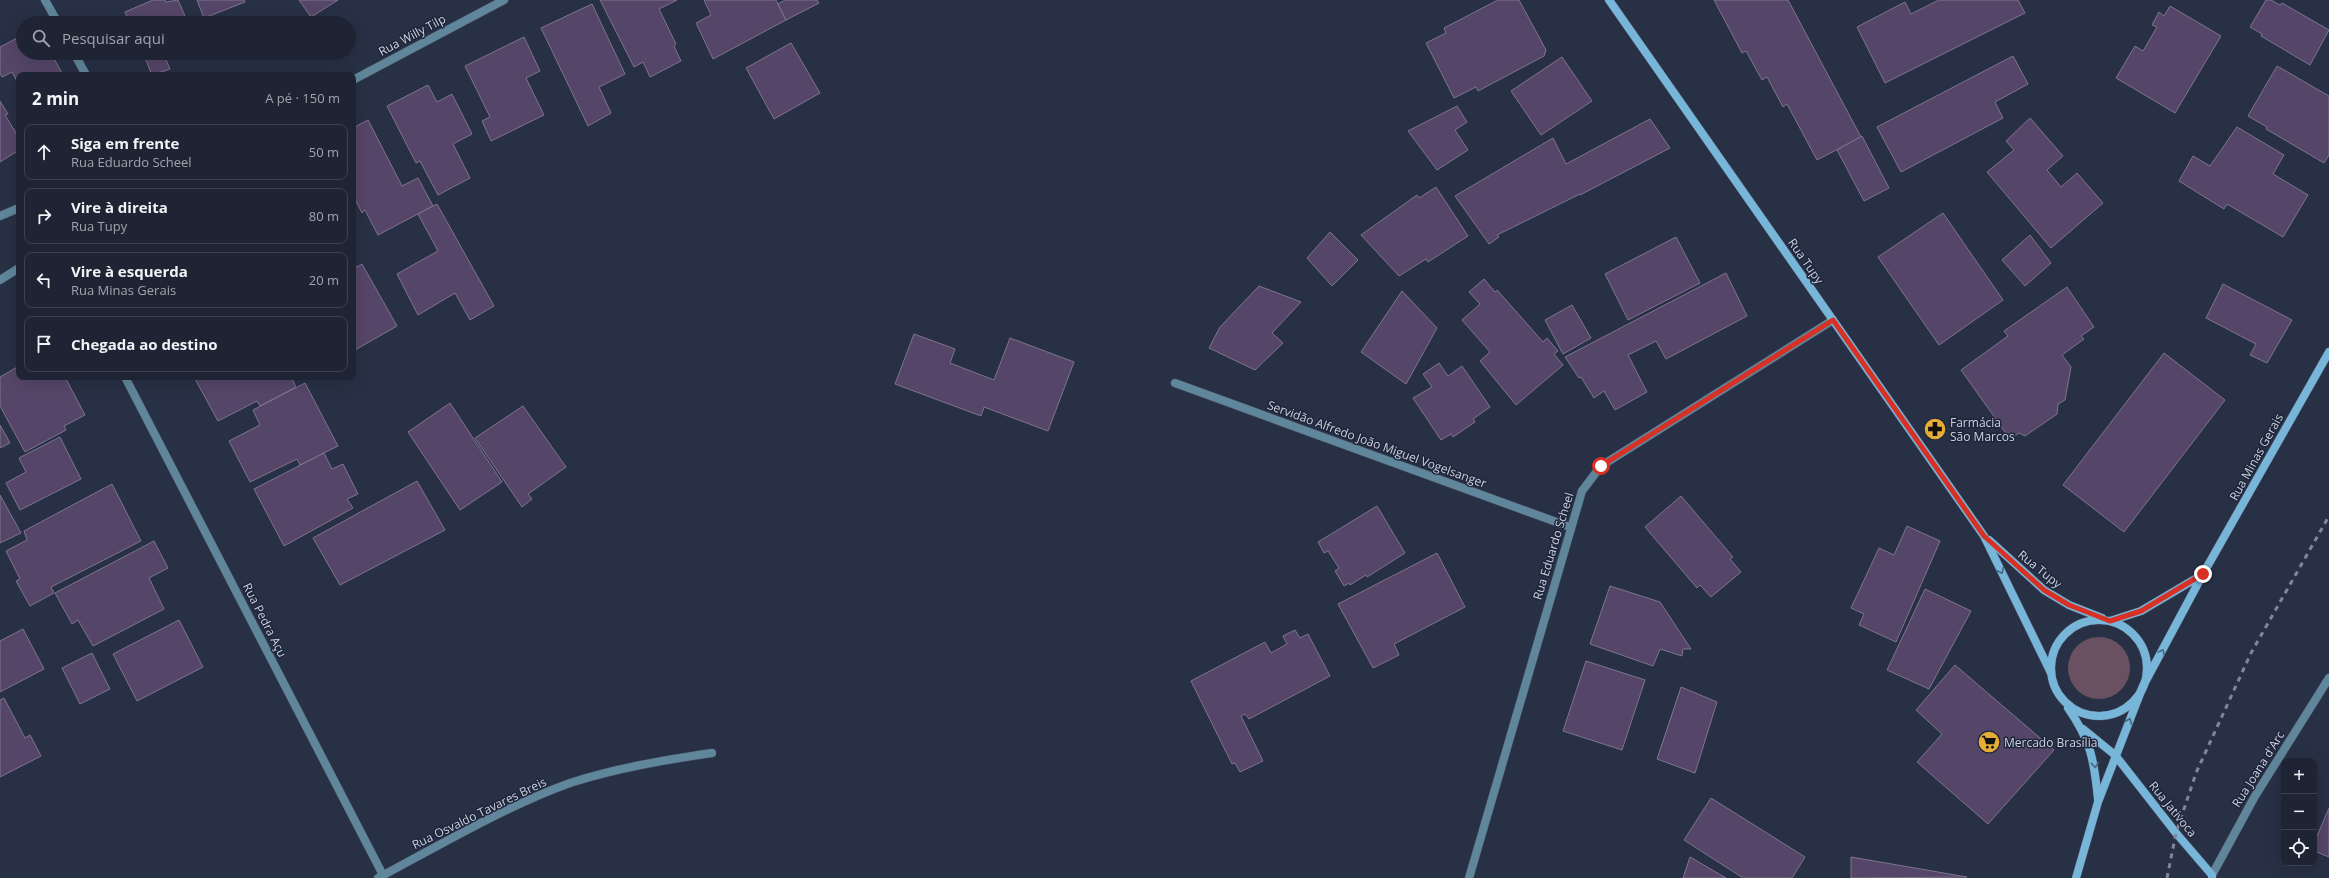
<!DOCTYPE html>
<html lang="pt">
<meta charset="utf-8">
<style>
:root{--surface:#1e2434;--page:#262c3c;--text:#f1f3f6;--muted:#a1a4ac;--line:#3c414f}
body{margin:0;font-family:"Open Sans",sans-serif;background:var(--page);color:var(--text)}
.controls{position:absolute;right:12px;bottom:12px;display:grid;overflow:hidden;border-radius:8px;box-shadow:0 4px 16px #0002}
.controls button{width:36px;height:36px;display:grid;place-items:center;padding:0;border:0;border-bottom:1px solid var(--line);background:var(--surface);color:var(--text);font:20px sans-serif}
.stop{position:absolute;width:12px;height:12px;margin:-9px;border:3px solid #d93025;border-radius:50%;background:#fff}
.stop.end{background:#d93025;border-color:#fff;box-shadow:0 1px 4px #0008}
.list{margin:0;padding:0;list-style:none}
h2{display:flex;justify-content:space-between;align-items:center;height:52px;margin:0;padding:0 16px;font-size:17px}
h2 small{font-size:13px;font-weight:400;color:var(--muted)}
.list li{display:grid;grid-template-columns:26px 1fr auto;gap:12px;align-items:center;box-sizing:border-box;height:56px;margin:0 8px 8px;padding:0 8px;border:1px solid var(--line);border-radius:8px}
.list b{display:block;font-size:15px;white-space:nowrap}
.list p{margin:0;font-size:13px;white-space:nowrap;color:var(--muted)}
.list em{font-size:13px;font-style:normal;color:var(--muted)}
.icon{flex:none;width:22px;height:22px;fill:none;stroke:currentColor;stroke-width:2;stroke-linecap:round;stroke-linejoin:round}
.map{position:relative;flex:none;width:2329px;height:878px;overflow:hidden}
.search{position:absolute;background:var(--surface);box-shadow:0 4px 16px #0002;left:16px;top:16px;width:340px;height:44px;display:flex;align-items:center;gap:10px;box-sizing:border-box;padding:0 14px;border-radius:22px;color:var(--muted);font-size:15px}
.panel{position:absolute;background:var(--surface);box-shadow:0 4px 16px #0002;left:16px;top:72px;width:340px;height:308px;border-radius:8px}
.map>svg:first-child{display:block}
.green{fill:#695161}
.building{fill:#554669;stroke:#7f748e}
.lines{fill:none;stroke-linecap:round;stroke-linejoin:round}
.street-casing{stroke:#464d61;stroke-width:9}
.secondary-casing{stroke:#464d61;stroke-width:9}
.street{stroke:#60869b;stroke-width:8}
.secondary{stroke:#77b5d9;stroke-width:8}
.rail{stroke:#808798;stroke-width:3;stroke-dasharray:5 5;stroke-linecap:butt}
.oneway{stroke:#466682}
.route{stroke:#d93025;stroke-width:5}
.labels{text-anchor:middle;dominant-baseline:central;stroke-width:3;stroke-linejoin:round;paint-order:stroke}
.street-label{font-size:12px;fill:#cdd2e0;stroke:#1e263b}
.poi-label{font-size:12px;fill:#cdd2e0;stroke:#1e263b;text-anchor:start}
</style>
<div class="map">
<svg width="2329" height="878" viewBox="0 0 2329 878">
<rect width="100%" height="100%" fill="#283045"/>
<circle class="green" cx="2099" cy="668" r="31"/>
<g class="building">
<polygon points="153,0 165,0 166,2 178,0 188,23 130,23 125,12"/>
<polygon points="197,0 244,0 245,2 204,18"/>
<polygon points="299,0 338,0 311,17"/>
<polygon points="600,0 677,0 659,9 676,44 674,46 681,61 650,77 643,62 634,67"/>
<polygon points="704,0 776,0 786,20 713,59 696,23 711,15"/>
<polygon points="785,0 817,0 819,3 786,20 778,4"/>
<polygon points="1498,0 1519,0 1546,50 1544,56 1478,91 1476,87 1454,98 1426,43 1446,33 1444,28"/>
<polygon points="1714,0 1788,0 1861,137 1817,160 1787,104 1783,107 1767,77 1762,80 1746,51 1742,53"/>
<polygon points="1939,0 2018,0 2025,13 1885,83 1857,27 1905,2 1911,14"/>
<polygon points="2266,0 2271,0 2280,5 2282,3 2329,30 2310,65 2261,36 2262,34 2250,27"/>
<polygon points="592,4 625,74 599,87 611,113 588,126 541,28"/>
<polygon points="2170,6 2221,36 2175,113 2116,78 2135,46 2143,51 2157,27 2152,25 2159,12 2164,16"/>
<polygon points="23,35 23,53 51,53 63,75 19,75 19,85 12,72 2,77 0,73 0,47"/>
<polygon points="524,37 540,71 526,78 544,115 491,141 482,121 490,117 465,66"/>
<polygon points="791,43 820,93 774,119 746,68"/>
<polygon points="143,53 163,53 170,69 152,75"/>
<polygon points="2013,56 2028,84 1995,102 2003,118 1901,172 1877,127"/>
<polygon points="1562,57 1592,101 1541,135 1511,91"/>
<polygon points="2277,66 2329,96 2329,155 2324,163 2266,129 2267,127 2248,116"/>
<polygon points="428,85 437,102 452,94 472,134 453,144 470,178 438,195 420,161 416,163 387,106"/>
<polygon points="0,101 8,114 5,115 19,138 19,150 0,162"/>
<polygon points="1457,106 1467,122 1455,130 1468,150 1437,170 1408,131"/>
<polygon points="2030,118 2063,156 2047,170 2061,187 2077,173 2103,203 2051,248 1987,172 2014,150 2006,141"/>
<polygon points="1650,119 1670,148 1580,195 1580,194 1497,235 1499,237 1489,244 1455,196 1553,138 1566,164"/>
<polygon points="368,120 402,186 418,178 433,206 378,235 365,210 362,213 353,195 353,128"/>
<polygon points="2237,127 2284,155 2273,174 2308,195 2283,237 2227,204 2224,209 2179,181 2193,156 2210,166"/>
<polygon points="1862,136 1889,188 1864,201 1837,150"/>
<polygon points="1436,187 1468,236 1428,262 1426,259 1399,276 1361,235 1417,195 1419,198"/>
<polygon points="437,204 494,306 470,320 455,293 418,315 397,274 438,251 418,214"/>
<polygon points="1943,213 2003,300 1939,345 1878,257"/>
<polygon points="1330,232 1358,260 1332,286 1307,258"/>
<polygon points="2030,235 2051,263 2025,286 2002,260"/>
<polygon points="1676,237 1700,283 1628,320 1605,274"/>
<polygon points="362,264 397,326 355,350 353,346 353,269"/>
<polygon points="1726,273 1747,316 1666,359 1656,341 1628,355 1647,392 1615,410 1604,391 1594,398 1581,377 1579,378 1565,357"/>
<polygon points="1484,279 1495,292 1497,290 1543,342 1547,338 1558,351 1554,354 1563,365 1516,405 1480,361 1490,352 1462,320 1480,304 1469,292"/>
<polygon points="2223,284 2292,320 2267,363 2250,355 2256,344 2206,318"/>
<polygon points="1259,286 1301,302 1272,333 1283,343 1255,370 1209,348 1220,327"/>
<polygon points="2067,287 2094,327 2081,336 2084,339 2062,355 2071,367 2065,400 2058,404 2057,414 2025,436 2019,433 2010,439 1961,370 2008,336 2004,331"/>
<polygon points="1402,291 1437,328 1406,384 1361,352"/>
<polygon points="1572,305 1591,338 1563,354 1545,320"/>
<polygon points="914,334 955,349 950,363 994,380 1010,338 1074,362 1048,431 984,407 981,416 895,384"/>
<polygon points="2164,353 2225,400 2124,532 2063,485"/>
<polygon points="1439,363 1448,376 1462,366 1490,407 1473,419 1475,422 1453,437 1451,434 1441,440 1413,398 1432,387 1423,374"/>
<polygon points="19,366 19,377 65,377 85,415 64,426 66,430 25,452 0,406 0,377"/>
<polygon points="194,377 291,377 296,387 260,406 257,401 218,421"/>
<polygon points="305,383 338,446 300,465 297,459 250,482 229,441 260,425 253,410"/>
<polygon points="450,403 502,482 460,510 408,432"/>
<polygon points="523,406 566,467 528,494 532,499 522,507 475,438"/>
<polygon points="0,425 10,443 0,448"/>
<polygon points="60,437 81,479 20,510 6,483 26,472 19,458"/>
<polygon points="324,453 332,469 343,464 358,494 347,499 353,508 284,546 254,489"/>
<polygon points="417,481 445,530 340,585 313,538"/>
<polygon points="112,484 141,541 51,587 54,593 30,606 16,581 20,579 6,551 27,540 24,531"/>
<polygon points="0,495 21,533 0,543"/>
<polygon points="1681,496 1733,557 1730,559 1741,572 1711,597 1700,585 1697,588 1645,527"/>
<polygon points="1377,506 1405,553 1367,577 1366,575 1350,585 1349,583 1344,586 1335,571 1339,568 1328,551 1324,553 1318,542"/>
<polygon points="1907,526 1940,541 1896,642 1859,625 1864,614 1851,608 1879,548 1894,555"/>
<polygon points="154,541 168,568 149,578 164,609 93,646 78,620 72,624 55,593"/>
<polygon points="1437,553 1465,607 1394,644 1399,655 1373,668 1338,604"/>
<polygon points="1610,586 1660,602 1691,649 1683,649 1682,656 1660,649 1653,666 1590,644"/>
<polygon points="1925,589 1971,611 1929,689 1887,670"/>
<polygon points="179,620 203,667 137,701 113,654"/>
<polygon points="23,629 44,669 0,692 0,641"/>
<polygon points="1295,630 1300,638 1308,634 1330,676 1249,719 1245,714 1241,716 1263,761 1240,772 1235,763 1232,764 1191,681 1265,642 1271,653 1287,644 1283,636"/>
<polygon points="92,653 110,689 80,704 62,668"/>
<polygon points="1586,661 1645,680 1622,750 1563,731"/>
<polygon points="1955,665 2054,750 1988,824 1917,762 1942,734 1916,710"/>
<polygon points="1681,687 1717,702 1695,773 1657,759"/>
<polygon points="4,698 25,738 30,735 41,756 0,777 0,700"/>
<polygon points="1711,798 1805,857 1792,878 1743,878 1684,840"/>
<polygon points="2329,808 2329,857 2314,851 2314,843"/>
<polygon points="1690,857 1726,878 1683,878"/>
<polygon points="1851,857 1967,877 1851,878"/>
</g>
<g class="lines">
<g class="street-casing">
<g id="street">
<polyline points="45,0 58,23"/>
<polyline points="74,53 86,75"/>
<polyline points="353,80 504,0"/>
<polyline points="0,216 19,208"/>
<polyline points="0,280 19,268"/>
<polyline points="125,377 383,875"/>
<polyline points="1175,383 1570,527"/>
<polyline points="2212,875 2255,796 2329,678"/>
<path d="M378 878C438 846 506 806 570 783 616 768 665 760 712 753"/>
<polyline points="1469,878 1582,491 1601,466 1833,320"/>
</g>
</g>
<g class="secondary-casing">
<g id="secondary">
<polyline points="1609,0 1984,536 2051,673"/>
<polyline points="1989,540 2044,590 2069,605 2102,618"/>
<circle cx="2099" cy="668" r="48"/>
<polyline points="2110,621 2141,611 2202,575"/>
<path d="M2068 708C2091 741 2094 760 2098 799"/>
<polyline points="2083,729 2115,755 2176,833 2212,875 2212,878"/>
<polyline points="2076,878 2098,802 2143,686 2203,574 2329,352"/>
</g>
</g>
<use href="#street" class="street"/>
<use href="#secondary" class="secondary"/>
<polyline class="rail" points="2167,878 2176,833 2196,773 2251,653 2329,516"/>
</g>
<defs><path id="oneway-chevron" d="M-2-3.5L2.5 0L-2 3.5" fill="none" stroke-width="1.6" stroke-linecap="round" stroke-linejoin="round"/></defs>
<g class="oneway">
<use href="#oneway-chevron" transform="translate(2001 571) rotate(64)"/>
<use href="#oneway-chevron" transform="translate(2162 652) rotate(-62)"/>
<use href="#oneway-chevron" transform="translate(2129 721) rotate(-68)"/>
<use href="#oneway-chevron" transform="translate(2095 765) rotate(84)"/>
</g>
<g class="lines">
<polyline class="route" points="1601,466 1833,320 1984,536 2044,590 2069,605 2110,621 2141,611 2203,574"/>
</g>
<defs>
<g id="pharmacy-disc" transform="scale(1.15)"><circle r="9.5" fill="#e5ad36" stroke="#1e263b"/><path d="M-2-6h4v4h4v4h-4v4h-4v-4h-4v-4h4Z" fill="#111"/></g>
<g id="supermarket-disc" transform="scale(1.15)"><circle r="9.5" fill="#e5ad36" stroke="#1e263b"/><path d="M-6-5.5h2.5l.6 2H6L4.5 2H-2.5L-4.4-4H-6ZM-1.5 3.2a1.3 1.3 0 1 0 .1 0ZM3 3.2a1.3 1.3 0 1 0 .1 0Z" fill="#111"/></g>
</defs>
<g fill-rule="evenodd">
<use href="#pharmacy-disc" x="1935" y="429"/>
<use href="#supermarket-disc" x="1989" y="742"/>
</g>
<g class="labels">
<g class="street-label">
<text transform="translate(412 35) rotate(-28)">Rua Willy Tilp</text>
<text transform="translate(1806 261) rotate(55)">Rua Tupy</text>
<text transform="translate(1377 444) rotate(20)">Servidão Alfredo João Miguel Vogelsanger</text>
<text transform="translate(2256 457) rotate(-61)">Rua Minas Gerais</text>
<text transform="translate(1553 546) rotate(-73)">Rua Eduardo Scheel</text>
<text transform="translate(2040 569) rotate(39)">Rua Tupy</text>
<text transform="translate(265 620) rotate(63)">Rua Pedra Açu</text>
<text transform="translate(2258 769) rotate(-58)">Rua Joana d'Arc</text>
<text transform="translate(2173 809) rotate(51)">Rua Jativoca</text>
<text transform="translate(479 813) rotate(-26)">Rua Osvaldo Tavares Breis</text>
</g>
<g class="poi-label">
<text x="1950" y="422">Farmácia<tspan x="1950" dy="14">São Marcos</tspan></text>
<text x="2004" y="742">Mercado Brasília</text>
</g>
</g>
</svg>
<div class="controls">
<button>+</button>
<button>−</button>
<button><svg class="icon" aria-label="locate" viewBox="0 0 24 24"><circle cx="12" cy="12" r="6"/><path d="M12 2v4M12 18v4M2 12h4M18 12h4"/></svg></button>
</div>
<div class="stop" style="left:1601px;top:466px"></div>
<div class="stop end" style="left:2203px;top:574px"></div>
<div class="search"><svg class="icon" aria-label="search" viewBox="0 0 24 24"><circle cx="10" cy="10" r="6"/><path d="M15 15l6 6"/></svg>Pesquisar aqui</div>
<section class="panel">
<h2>2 min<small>A pé · 150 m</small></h2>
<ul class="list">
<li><svg class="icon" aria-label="ahead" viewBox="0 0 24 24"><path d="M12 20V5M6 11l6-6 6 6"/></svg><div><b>Siga em frente</b><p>Rua Eduardo Scheel</p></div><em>50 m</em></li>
<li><svg class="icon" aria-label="right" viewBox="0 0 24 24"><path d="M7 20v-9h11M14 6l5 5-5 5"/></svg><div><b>Vire à direita</b><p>Rua Tupy</p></div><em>80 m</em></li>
<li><svg class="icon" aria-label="left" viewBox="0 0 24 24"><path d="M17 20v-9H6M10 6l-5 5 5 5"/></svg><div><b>Vire à esquerda</b><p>Rua Minas Gerais</p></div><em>20 m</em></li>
<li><svg class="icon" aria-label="arrive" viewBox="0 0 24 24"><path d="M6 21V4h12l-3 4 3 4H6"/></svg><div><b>Chegada ao destino</b></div></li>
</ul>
</section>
</div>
